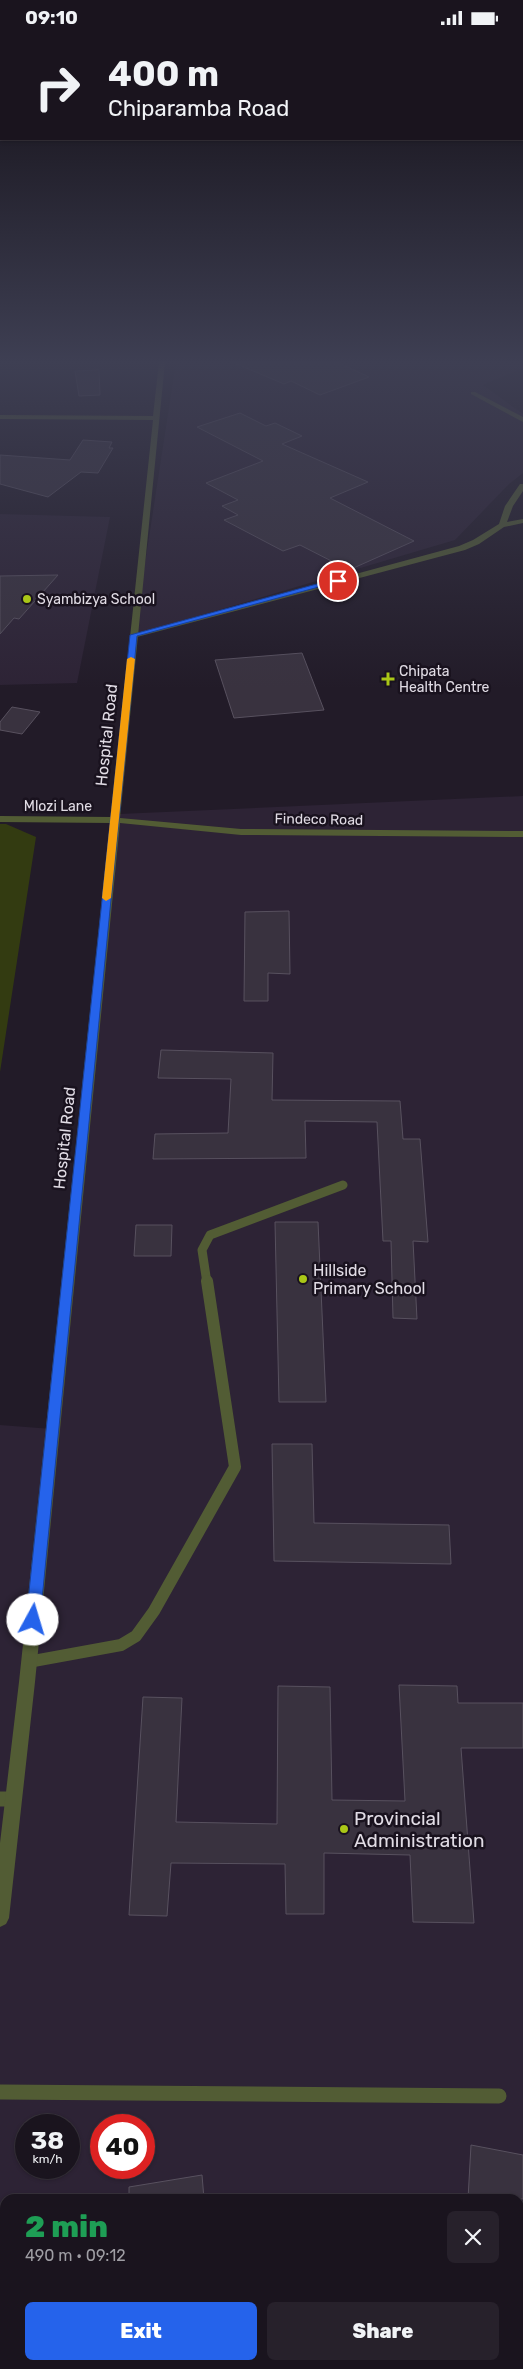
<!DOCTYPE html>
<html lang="en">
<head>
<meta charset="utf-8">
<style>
  :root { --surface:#1a141e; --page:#27212b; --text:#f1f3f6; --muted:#9f9ea4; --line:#38333c; --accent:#2563eb }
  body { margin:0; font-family:Rubik,sans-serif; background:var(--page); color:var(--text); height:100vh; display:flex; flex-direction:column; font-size:19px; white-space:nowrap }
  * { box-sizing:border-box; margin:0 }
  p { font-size:16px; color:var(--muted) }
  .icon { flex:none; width:28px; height:28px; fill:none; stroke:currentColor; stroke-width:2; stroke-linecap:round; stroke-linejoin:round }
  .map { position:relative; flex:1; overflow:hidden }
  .details { position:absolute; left:0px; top:2159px; width:524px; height:176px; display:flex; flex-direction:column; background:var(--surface); border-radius:15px 15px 0 0; box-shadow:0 1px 4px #0004,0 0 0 1px var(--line) }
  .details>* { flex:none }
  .guide { position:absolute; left:0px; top:0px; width:524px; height:105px; box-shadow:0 1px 4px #0004,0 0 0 1px var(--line); background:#1a141e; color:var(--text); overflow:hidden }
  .speed { position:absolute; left:15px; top:2079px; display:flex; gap:10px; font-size:25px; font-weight:700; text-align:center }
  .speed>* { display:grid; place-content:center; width:65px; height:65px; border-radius:50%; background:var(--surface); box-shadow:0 1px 4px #0004,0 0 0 1px var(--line); line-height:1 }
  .speed small { font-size:12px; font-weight:400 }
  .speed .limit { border:8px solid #d22; background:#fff; color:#111 }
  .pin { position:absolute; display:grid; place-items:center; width:42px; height:42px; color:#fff; margin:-21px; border:2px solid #fff; border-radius:50%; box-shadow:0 1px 5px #0007 }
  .me { position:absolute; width:55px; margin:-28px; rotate:6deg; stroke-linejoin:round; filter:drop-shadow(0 0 4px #0008) }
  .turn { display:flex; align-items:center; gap:18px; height:105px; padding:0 25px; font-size:22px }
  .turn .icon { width:65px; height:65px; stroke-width:2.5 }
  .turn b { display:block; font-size:35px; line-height:42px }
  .round { display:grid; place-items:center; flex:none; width:52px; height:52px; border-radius:8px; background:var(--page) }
  .headline { display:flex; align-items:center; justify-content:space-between; height:85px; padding:0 25px }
  h1 { font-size:30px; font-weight:800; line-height:38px; color:#1e9e55 }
  .primary-button { display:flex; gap:10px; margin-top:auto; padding:10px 25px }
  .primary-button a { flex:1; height:58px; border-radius:8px; background:var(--accent); color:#fff; font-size:20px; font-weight:800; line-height:58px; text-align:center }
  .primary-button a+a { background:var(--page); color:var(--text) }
  .status { display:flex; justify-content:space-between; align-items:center; height:35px; padding:0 25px; background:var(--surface); direction:ltr }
  .status svg { height:14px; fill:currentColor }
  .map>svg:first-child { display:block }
  .built { fill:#2d2335; fill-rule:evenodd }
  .green { fill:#333b11 }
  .building { fill:#39323f; stroke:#58515f }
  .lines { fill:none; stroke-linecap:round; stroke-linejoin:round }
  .service-far2 { stroke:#525c34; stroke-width:9 }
  .service-far1 { stroke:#525c34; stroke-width:12 }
  .service { stroke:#525c34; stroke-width:15 }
  .minor { fill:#525c34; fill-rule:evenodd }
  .tertiary { fill:#525c34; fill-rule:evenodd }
  .route { fill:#2563eb; stroke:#184099 }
  .slow { fill:#f59e0b }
  .poi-dot { fill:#aac717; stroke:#19121e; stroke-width:2 }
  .labels { text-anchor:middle; stroke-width:5; stroke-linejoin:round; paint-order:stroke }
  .far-poi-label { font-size:14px; fill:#e1dce5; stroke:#19121e; text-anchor:start }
  .far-street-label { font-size:14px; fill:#e1dce5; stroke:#19121e }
  .street-label { font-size:16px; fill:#e1dce5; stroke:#19121e }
  .poi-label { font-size:16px; fill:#e1dce5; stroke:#19121e; text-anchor:start }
  .near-poi-label { font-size:19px; fill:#e1dce5; stroke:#19121e; text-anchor:start }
</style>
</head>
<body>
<div class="status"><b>09:10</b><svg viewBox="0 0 49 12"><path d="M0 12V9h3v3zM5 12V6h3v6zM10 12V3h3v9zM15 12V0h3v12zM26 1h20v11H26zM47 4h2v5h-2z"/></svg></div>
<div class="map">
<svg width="523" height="2334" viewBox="0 0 523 2334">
  <rect width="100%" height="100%" fill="#221b28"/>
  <g class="built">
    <polygon points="176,327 523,327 523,333 483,350 523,379 523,438 509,449 455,505 134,600"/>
    <polygon points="0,479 110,482 77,648 0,650"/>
    <path d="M523,761v1573h-523v-944l52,4 67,-615zM26,2090h43v42h-43zM101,2090h43v42h-43zM5,2164h514v166h-514z"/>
  </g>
  <polygon class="green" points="0,789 6,789 36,802 0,1037"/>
  <g class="building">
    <polygon points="232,327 337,327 369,342 320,360 291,346 284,349"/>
    <polygon points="99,335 100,360 79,361 75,336"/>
    <polygon points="240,378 266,391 275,388 302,401 282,409 368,447 330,463 414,506 349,535 300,510 283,516 224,485 238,480 222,471 238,465 206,448 263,426 197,392"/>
    <polygon points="83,405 112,407 109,413 113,413 98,438 81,437 48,462 0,449 0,420 70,425"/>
    <polygon points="58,540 19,584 14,583 0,599 0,541"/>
    <polygon points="302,618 324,675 234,683 215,625"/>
    <polygon points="12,672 40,677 22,699 0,695 0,687"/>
    <polygon points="289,876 290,939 268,938 268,966 244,966 245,877"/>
    <polygon points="161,1015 273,1018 272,1065 400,1066 403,1104 420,1104 428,1207 413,1206 417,1284 393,1283 391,1206 383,1206 377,1087 305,1086 306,1123 153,1124 155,1099 228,1098 231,1044 158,1043"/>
    <polygon points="275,1187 318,1187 326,1367 279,1367"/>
    <polygon points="136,1190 172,1190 171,1221 134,1221"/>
    <polygon points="272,1409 312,1409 314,1488 449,1490 451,1529 274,1526"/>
    <polygon points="399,1650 457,1651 458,1668 523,1668 523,1713 461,1713 474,1888 413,1887 410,1820 324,1818 324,1879 286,1879 285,1829 171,1828 167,1881 129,1880 143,1662 182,1663 176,1787 277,1789 278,1651 330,1652 332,1765 405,1766"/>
    <polygon points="471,2110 523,2120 523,2164 468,2164"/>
    <polygon points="202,2140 204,2164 129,2164 129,2152"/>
  </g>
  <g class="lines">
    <polyline class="service-far2" points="207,1248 202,1215 210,1200 343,1150"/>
    <polyline class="service-far1" points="28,1627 121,1610 136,1601 154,1576 235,1432 207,1246"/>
    <g class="service">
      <polyline points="0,1764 13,1764"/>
      <polyline points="0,2057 499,2061"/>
    </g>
    <g class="minor">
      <polygon points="471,357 475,357 523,382 523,387 471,359"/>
      <polygon points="520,449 523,449 523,456 513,471 507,487 523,484 523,488 504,492 479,509 465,515 137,602 130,600 459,511 473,505 499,489 505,471"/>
    </g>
    <polygon class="tertiary" points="159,327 165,327 120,783 241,794 523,796 523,802 241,800 120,788 35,1647 9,1883 6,1889 0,1892 0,1808 19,1647 110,788 0,787 0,781 111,782 153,385 0,384 0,380 153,381"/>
  </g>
  <linearGradient id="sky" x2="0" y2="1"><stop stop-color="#130f16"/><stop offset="0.5" stop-color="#3e3f53"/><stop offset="1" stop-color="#3e3f53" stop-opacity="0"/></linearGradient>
  <rect width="523" height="654" fill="url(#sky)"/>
  <polygon class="route" points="335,544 341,546 137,601 40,1585 38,1590 33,1592 28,1590 26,1585 130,600"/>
  <polygon class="slow" points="131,622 135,624 111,863 106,866 102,863 127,624"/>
  <g class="poi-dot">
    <circle cx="27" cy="564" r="5"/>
    <path d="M385.5 636.5h5v5h5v5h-5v5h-5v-5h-5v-5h5z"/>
    <circle cx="303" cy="1244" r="5"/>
    <circle cx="344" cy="1794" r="5"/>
  </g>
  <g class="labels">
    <g class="far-poi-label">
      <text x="37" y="569">Syambizya School</text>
      <text x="399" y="641">Chipata<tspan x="399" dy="16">Health Centre</tspan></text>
    </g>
    <g class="far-street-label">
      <text x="58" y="776">Mlozi Lane</text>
      <text transform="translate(319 784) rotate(1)" y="5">Findeco Road</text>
    </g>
    <g class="street-label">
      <text transform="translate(106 700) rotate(-84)" y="6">Hospital Road</text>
      <text transform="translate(64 1103) rotate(-84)" y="6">Hospital Road</text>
    </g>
    <g class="poi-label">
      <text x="313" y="1241">Hillside<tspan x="313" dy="18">Primary School</tspan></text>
    </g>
    <g class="near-poi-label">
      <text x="354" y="1790">Provincial<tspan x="354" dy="22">Administration</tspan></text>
    </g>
  </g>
</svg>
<div class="speed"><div>38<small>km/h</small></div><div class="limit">40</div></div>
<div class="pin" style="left:338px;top:546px;background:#d93025"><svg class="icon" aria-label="arrive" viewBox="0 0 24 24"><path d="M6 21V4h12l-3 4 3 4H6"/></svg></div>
<svg class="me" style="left:33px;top:1585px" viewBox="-20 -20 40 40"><circle r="19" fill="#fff"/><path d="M0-13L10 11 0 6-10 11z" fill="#2563eb"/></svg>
<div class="guide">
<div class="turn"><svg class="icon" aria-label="right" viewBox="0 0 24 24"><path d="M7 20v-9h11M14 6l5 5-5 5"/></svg><div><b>400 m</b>Chiparamba Road</div></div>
</div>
<section class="details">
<div class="headline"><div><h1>2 min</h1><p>490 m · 09:12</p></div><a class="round"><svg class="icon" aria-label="close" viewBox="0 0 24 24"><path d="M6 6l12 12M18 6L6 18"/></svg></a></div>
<div class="primary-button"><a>Exit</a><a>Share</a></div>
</section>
</div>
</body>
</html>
